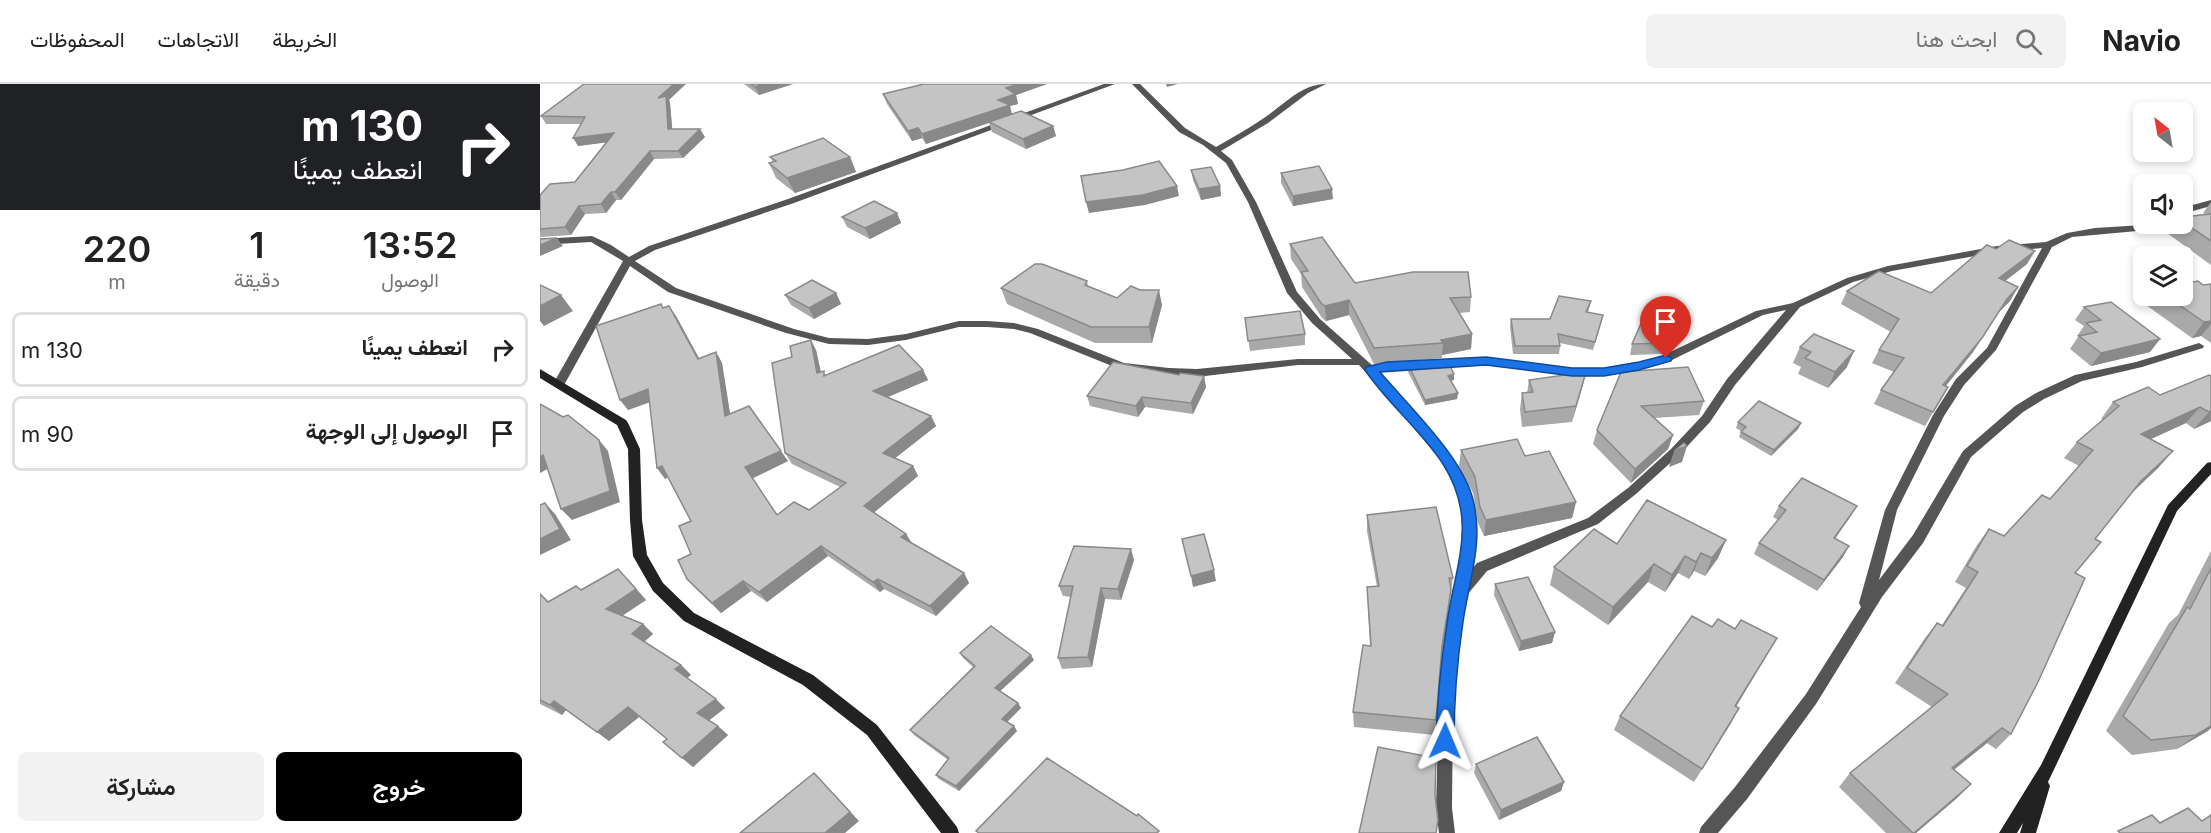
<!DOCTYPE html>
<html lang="ar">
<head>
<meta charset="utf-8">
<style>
  :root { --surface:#fff; --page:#f2f2f2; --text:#222; --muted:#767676; --line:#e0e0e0; --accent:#000 }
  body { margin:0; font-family:Inter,Vazirmatn,sans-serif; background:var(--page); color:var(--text); direction:rtl; height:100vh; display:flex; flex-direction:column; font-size:22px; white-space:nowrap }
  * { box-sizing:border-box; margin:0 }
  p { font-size:20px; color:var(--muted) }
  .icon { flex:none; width:33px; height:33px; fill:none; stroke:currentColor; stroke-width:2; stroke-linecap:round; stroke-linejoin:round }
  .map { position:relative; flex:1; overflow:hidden; direction:ltr }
  .panel { display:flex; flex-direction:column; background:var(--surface); width:540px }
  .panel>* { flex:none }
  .top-card { background:#202124; color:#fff; overflow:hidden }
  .needle { width:39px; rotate:329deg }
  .controls { position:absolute; left:1593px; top:18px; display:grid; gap:12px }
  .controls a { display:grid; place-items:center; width:60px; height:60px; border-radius:9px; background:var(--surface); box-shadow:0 3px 9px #0003; font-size:30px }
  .pin { position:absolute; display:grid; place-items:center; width:51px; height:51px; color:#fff; margin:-62px -26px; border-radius:50% 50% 50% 0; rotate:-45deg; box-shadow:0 0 6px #0007 }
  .pin .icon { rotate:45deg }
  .me { position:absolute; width:66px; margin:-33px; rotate:1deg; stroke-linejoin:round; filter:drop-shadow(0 0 4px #0008) }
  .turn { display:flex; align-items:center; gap:21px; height:126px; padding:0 18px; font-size:27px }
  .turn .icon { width:78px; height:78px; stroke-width:2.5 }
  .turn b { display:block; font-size:42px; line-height:51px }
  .eta { display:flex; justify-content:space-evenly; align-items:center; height:102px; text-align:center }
  .eta b { font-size:36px; font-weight:600; line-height:42px }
  .action { display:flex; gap:12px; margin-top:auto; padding:12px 18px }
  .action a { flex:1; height:69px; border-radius:9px; background:var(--accent); color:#fff; font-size:24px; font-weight:600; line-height:69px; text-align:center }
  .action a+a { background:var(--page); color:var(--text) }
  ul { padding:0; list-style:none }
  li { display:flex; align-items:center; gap:18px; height:75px; margin:0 12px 9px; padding:0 6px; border:3px solid var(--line); border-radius:9px }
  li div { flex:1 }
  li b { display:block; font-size:22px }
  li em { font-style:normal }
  header { display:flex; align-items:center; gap:36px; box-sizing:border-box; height:84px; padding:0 30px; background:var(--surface); border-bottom:2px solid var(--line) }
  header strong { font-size:28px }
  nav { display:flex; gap:33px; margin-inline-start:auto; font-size:21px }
  .search { width:420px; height:54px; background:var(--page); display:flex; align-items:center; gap:15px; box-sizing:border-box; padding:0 21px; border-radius:9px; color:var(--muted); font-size:22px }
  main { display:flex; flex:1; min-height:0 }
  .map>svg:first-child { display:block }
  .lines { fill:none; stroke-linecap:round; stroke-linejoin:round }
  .street { fill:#555; fill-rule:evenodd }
  .secondary { fill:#222; fill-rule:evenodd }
  .wall { fill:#a9a9a9 }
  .shaded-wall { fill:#898989 }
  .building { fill:#c4c4c4; stroke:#898989; stroke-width:1.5 }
  .route { fill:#1a73e8; stroke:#114b97; stroke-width:1.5 }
</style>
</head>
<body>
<header>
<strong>Navio</strong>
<div class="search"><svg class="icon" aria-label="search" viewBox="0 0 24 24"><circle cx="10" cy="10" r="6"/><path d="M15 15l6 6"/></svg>ابحث هنا</div>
<nav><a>الخريطة</a><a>الاتجاهات</a><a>المحفوظات</a></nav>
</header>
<main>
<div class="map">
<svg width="1671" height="749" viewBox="0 0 1671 749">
  <rect width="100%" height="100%" fill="#fff"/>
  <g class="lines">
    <g class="street">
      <path d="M564,0h11l-321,119 -139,47 -20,11 41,27 118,41 35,9 39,1 38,-5 53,-13h28l27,2 24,6 86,34 45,5 28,1 101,-10h54l-40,-36 -25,-30 -39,-91 -22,-39 -23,-18 -24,-13 -47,-48h8l45,44 31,19c15,-9 30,-17 45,-27 21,-13 39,-36 65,-36l-18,9 -40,30 -47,28 11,9 24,42 41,90 23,27 53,47 14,-3 99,-5 86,10h32l35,-6 23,-6 94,-45 37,-8 54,-25 41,-12 109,-20 49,-4 21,-9 28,-5 64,-4 -1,2 -10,4 -76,7 -20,10 -56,103 -32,35 -20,31 -47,94 -18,70 34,-45 50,-84 52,-45 21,-13 39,-18 61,-13 63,-19 5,3 -1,2 -61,19 -60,14 -38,18 -21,13 -52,45 -48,86 -41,54 -66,107 -69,95 -29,34h-19l2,-6 34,-40 71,-93 55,-87 -2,-4 26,-93 48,-95 23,-36 31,-31 55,-100 -45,4 -105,19 -39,11 -53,25 -65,78 -25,37 -31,33 -43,39 -38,30 -111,47 -20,24 -5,25 -9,76 -1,112 3,25h-16l-3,-25 3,-112 9,-76 12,-54 4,-42 -5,-29 -16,-32 -54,-65 -30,-33h-61l-101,12 -28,-1 -47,-6 -92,-37 -16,-4 -27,-2h-28l-53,13 -38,5 -39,-1 -43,-11 -118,-41 -38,-26 -67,121h-8l-2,-3 70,-123 -32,-19 -51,3v-6l52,-3 19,9 18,12 20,-11 139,-47zM1246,226l-59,69 -25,37 -31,33 -43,39 -40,30 -111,45 -4,5c3,-23 6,-51 -2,-74 -15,-42 -62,-88 -92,-122l107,-8 86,12h32l66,-15 93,-46z"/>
      <polygon points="1671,116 1671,122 1642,130 1642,124"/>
    </g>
    <g class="secondary">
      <polygon points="0,285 86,336 88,339 100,365 102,436 107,471 123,499 154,529 273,591 337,641 417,743 419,749 401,749 327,651 263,601 144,537 113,507 93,472 90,436 88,365 77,341 0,294"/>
      <polygon points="1671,378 1671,390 1637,427 1508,698 1510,702 1496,749 1480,749 1483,739 1477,749 1459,749 1501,681 1628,421 1667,379"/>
    </g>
  </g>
  <g class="wall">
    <polygon points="204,0 253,0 219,11"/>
    <polygon points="384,0 507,0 476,11 478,20 470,22 472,30 513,42 516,52 486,65 452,48 449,39 386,60 382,54 372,57 347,20 343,10"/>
    <polygon points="129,16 130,19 132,45 165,53 143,74 114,75 81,116 76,116 66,129 45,130 31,151 0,153 0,111 35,98 66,58 38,62 41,40 6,40 1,32"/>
    <polygon points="230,73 310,73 316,88 255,109 236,94 229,79 233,78"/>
    <polygon points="651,86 680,102 681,112 661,116 653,96"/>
    <polygon points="741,89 793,115 753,122 741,99"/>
    <polygon points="1671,118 1671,181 1627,149 1634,140 1642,140 1642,133 1665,130 1663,129"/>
    <polygon points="357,129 361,139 330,155 307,143 302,133"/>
    <polygon points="750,160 815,199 931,213 930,228 919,229 932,250 931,265 902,271 902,274 834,280 809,231 786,237 782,234 762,203 761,190 751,175"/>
    <polygon points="1487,180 1465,197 1478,203 1470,217 1458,229 1433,268 1406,302 1408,303 1385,342 1334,320 1341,306 1354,288 1332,279 1339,266 1351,248 1301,220 1307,207 1391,209"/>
    <polygon points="547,197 548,202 577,214 622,221 612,259 555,259 467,220 461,204"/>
    <polygon points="1671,200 1671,259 1661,252 1652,254 1606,221 1613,212 1642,212 1663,201"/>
    <polygon points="296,209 301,220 274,235 251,221 245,211"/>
    <polygon points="1051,217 1048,229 1063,231 1053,266 1020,259 1020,262 1019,270 973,270 970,243 971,235 1010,235"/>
    <polygon points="1544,223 1620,255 1610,268 1551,282 1530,265 1538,253 1537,252 1544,242 1535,236"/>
    <polygon points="123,224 136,232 159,275 176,268 182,279 190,330 248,377 213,394 237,431 269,426 300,403 252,380 245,369 276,266 281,288 286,291 383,286 388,296 348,313 391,332 396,342 355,374 373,382 378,392 334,428 366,450 372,459 424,489 429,499 396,532 344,505 340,508 288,472 227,518 211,507 181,529 156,505 147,495 151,470 151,437 128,393 125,395 109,318 88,326"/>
    <polygon points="705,234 765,250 765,261 710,267"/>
    <polygon points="1134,255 1130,266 1121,270 1090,271 1092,260"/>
    <polygon points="1260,263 1307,283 1288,304 1258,290 1261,283 1253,279"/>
    <polygon points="869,282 914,296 911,297 918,309 917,315 885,321 868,288"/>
    <polygon points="1046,288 1042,304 1032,338 982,343 980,325 982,309 987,309 989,296"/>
    <polygon points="1081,288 1164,317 1159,331 1115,334 1133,351 1128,365 1091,399 1053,360 1057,346"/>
    <polygon points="639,291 664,292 666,303 653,330 605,323 598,333 550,322 547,312"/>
    <polygon points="1669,291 1671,337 1654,345 1646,339 1611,355 1619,383 1592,409 1555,455 1535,489 1471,650 1456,665 1447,659 1414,686 1431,700 1417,714 1376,749 1346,749 1299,703 1310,689 1392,623 1355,599 1385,554 1397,539 1402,541 1426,504 1415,498 1437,461 1449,445 1464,452 1510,415 1539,382 1524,374 1537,358 1563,336 1561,335 1573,318 1620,311"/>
    <polygon points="1198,338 1261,339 1258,345 1231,372 1199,353 1201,347 1196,344"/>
    <polygon points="921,366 985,372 1036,418 1032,434 944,452 938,439 933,409 919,382"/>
    <polygon points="1239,422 1310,433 1295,454 1303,473 1277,507 1214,470 1219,459 1238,436 1233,433"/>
    <polygon points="827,431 913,494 901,573 895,651 814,643 813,628 830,562 827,503 837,503 827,447"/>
    <polygon points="1186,456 1178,474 1165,492 1154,487 1149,495 1138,489 1125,508 1108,498 1068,541 1010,501 1014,483 1077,460"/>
    <polygon points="1671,467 1671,644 1637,665 1592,671 1566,647 1629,539 1638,531"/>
    <polygon points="594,476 581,516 565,515 552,583 522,585 518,574 531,513 523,512 519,502"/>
    <polygon points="88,495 106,516 82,532 103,540 113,550 104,557 141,581 151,591 147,594 185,624 169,636 188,651 153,683 123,658 127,655 99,633 69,657 26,626 22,631 0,620 0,509 9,518 41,506"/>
    <polygon points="955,500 1015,548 1012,559 979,567 954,511"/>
    <polygon points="1172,543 1195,545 1237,554 1196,623 1199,624 1191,639 1154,698 1074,646 1080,632"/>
    <polygon points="420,569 494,576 460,607 478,619 481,624 467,638 474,642 477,647 419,707 399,695 396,691 408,676 374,651 370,646 433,583 423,574"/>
    <polygon points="936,680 1024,698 1021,707 959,736 934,689"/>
  </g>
  <g class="shaded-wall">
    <polygon points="134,0 146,0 129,16 130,19 133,53 128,45 118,14"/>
    <polygon points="223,0 253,0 219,11 215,3"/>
    <polygon points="478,0 507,0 476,11 478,20 470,22 472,31 386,60 382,50 458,16 466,4"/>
    <polygon points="626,0 638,0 627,3"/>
    <polygon points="513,42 516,52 486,65 483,55"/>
    <polygon points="378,44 382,54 372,57 368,47"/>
    <polygon points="160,45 165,53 143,74 138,67"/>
    <polygon points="74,49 78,57 38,62 33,54"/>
    <polygon points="110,67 114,75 81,116 75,108"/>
    <polygon points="310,73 316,88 255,109 247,94"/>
    <polygon points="637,102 639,112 605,121 549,129 546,118"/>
    <polygon points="680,102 681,112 661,116 659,105"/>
    <polygon points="792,105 793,115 753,122 753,112"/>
    <polygon points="71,108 76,116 66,129 61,120"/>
    <polygon points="39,122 45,130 31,151 25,143"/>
    <polygon points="357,129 361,139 330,155 325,144"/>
    <polygon points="17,154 23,162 0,172 0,161"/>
    <polygon points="1495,167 1487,180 1451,208 1459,194"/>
    <polygon points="1478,203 1470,217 1458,229 1433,268 1395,315 1403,301 1467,215"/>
    <polygon points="619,206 622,221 612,259 609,243"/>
    <polygon points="296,209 301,220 274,235 269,224"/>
    <polygon points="21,211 33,227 4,242 0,237 0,222"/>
    <polygon points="809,216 809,231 786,237 785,222"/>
    <polygon points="129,222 136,232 165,285 158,275"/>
    <polygon points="1671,237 1671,240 1661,252 1652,254 1664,238"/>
    <polygon points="1137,244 1130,266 1121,270 1124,259"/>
    <polygon points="932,250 931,265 902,271 903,259 901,256"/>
    <polygon points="1620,255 1610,268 1551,282 1561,269"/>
    <polygon points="271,256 276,266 283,299 277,289"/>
    <polygon points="1314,267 1307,283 1288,304 1295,288"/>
    <polygon points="176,268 182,279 192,342 185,332"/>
    <polygon points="383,286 388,296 338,317 333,307"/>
    <polygon points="1046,288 1042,304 1032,338 1036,322"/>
    <polygon points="914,290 914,296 907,297 908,292"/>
    <polygon points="664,292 666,303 653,330 651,319"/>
    <polygon points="108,305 116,316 88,326 80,316"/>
    <polygon points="918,309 917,315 885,321 885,316"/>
    <polygon points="602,313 605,323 598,333 596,322"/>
    <polygon points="1660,323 1646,339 1587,366 1601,350"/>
    <polygon points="1671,327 1671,337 1654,345 1669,328"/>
    <polygon points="391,332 396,342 349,379 343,369"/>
    <polygon points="1261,339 1258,345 1231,372 1234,366"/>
    <polygon points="1133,351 1128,365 1091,399 1095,385"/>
    <polygon points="59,356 68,367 80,418 32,436 21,425"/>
    <polygon points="1147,362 1142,378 1129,383 1134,367"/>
    <polygon points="241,367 248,377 213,394 205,383"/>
    <polygon points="1633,367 1619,383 1587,413 1601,397"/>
    <polygon points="3,371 13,382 0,389 0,373"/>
    <polygon points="122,382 130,392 125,395 117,384"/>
    <polygon points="373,382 378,392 330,432 324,422"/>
    <polygon points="1036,418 1032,434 944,452 946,436"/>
    <polygon points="5,419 15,430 31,456 0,471 0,455"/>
    <polygon points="1317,422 1310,433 1288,465 1294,454"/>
    <polygon points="366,450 372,460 361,453"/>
    <polygon points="1186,456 1178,474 1165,492 1172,474"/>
    <polygon points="281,462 288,472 227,518 219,508"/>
    <polygon points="1309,462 1303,473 1277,507 1284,496"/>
    <polygon points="591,465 594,476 581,516 578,505"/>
    <polygon points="1161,469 1154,487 1149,495 1156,478"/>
    <polygon points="1145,472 1138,489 1125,508 1132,491"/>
    <polygon points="1114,480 1108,498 1068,541 1073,523"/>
    <polygon points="78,485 106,516 77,535 66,525"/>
    <polygon points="674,486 676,497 653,503 651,492"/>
    <polygon points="424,489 429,499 396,532 390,522"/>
    <polygon points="338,495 344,505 340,508 333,498"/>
    <polygon points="203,497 211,507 181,529 172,519"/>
    <polygon points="561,504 565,515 552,583 548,573"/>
    <polygon points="911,506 909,521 901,577 902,562"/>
    <polygon points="103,540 113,550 102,560 92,550"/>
    <polygon points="1015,548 1012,559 979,567 981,557"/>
    <polygon points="1237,554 1228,569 1187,637 1195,622"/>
    <polygon points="491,571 494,576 458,609 455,604"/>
    <polygon points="141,581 151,591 145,595 135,585"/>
    <polygon points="176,615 185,624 167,638 157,629"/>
    <polygon points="14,617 26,626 22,631 10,621"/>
    <polygon points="478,619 481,624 465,640 462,635"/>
    <polygon points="88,623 99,633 69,657 57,648"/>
    <polygon points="1199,624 1191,639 1154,698 1162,685"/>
    <polygon points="178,642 188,651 153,683 142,674"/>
    <polygon points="474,642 477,647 419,707 416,702"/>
    <polygon points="1671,642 1671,644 1668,647 1637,665 1656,651"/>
    <polygon points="1462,644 1447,659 1398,698 1412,684"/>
    <polygon points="274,689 319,737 305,749 285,749"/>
    <polygon points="1024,698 1021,707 959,736 961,726"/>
    <polygon points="1431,700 1417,714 1376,749 1374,749"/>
  </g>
  <g class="building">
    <polygon points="44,0 134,0 118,14 126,12 128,45 160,45 138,67 110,67 75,108 71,108 61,120 39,122 25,143 0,145 0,111 10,100 35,98 74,49 33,54 45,33 1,32"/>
    <polygon points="211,0 223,0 215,3"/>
    <polygon points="384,0 478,0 466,4 475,10 458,16 470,21 382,50 378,44 368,47 343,10"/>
    <polygon points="481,27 513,42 483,55 449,38"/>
    <polygon points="283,54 310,73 247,94 229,79 236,77 230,73"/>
    <polygon points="619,77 637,102 603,111 546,118 541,92 583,86"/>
    <polygon points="779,82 792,105 753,112 741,89"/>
    <polygon points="671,83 680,102 659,105 651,86"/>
    <polygon points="334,117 357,129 325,144 302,133"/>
    <polygon points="1671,130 1671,157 1642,137 1642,133"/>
    <polygon points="782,153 815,199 873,188 928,188 931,213 910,214 932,250 901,256 903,259 834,264 809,216 785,222 781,219 761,188 768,187 750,160"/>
    <polygon points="17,154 0,161 0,155"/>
    <polygon points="1469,156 1495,167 1459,194 1478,203 1467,215 1442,254 1403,301 1408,303 1393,328 1341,306 1364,274 1339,266 1359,235 1307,207 1339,187 1391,209 1447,161 1456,165"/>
    <polygon points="495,180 502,180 547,197 545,201 577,214 591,202 600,206 619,206 609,243 551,243 461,204"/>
    <polygon points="272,196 296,209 269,224 245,211"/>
    <polygon points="1658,197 1663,201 1671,200 1671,237 1664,238 1626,212 1642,212 1642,200"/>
    <polygon points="0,201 21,211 0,222"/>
    <polygon points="1019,212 1051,217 1046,228 1063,231 1055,258 1018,250 1020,262 975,262 971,235 1010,235"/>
    <polygon points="1571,218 1620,255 1561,269 1539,252 1557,248 1546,239 1561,236 1544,223"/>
    <polygon points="121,220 123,224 129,222 158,275 176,268 185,332 209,322 241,367 205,383 237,431 254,418 269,426 306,399 245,369 232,279 252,273 250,262 271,256 277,289 284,287 284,292 359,261 383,286 333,307 391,332 343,369 373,382 324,422 366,450 361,453 424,489 390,522 338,495 333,498 281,462 219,508 203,497 172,519 147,495 138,476 151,470 139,442 151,437 122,382 117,384 108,305 80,316 56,242"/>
    <polygon points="760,227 765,250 708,257 705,234"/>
    <polygon points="1103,235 1137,244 1133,255 1124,259 1092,260"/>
    <polygon points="1274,250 1314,267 1295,288 1265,274 1271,268 1260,263"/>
    <polygon points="573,278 639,291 640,289 664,292 651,319 602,313 596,322 547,312"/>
    <polygon points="909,280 914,290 908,292 918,309 885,316 869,282"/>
    <polygon points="1148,283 1164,317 1101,322 1133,351 1095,385 1057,346 1081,288"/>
    <polygon points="1046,288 1036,322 985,328 982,309 993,308 989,296"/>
    <polygon points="1669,291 1671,292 1671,327 1669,328 1660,323 1601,350 1633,367 1601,397 1555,455 1561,458 1535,489 1545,494 1498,598 1471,650 1462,644 1412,684 1431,700 1374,749 1373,749 1310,689 1408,610 1367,584 1397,539 1403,542 1438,488 1427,482 1449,445 1464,452 1502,411 1510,415 1553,366 1537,358 1579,322 1573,318 1608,303 1620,311"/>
    <polygon points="1219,317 1261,339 1234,366 1201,348 1206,343 1198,338"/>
    <polygon points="0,320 23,333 28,331 59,356 70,407 21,425 3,371 0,373"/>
    <polygon points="977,355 985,372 1009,367 1036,418 946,436 940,423 935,393 921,366"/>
    <polygon points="1144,359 1147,362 1134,367"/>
    <polygon points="1262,394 1317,422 1294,454 1309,462 1284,496 1219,459 1246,426 1239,422"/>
    <polygon points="1107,416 1186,456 1172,474 1161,469 1156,478 1145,472 1132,491 1114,480 1073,523 1014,483 1054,445 1077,460"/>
    <polygon points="5,419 20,445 0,455 0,421"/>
    <polygon points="896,423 913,494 909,494 911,506 902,562 896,636 813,628 823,561 831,562 827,503 839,502 827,431"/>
    <polygon points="664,450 674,486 651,492 642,455"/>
    <polygon points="534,462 591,465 578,505 561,504 548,573 518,574 533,502 519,502"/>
    <polygon points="1671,484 1671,642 1656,651 1611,656 1583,632 1647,523 1650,525"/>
    <polygon points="78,485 96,505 66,525 103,540 92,550 141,581 135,585 176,615 157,629 178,642 142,674 123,658 127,655 88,623 57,648 14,617 10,621 0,616 0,510 8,518 36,502 41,506"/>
    <polygon points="988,493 1015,548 981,557 955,500"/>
    <polygon points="1152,532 1172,543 1178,535 1195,545 1201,536 1237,554 1195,622 1199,624 1162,685 1080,632"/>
    <polygon points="451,542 491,571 455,604 478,619 462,635 474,642 416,702 396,691 409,674 370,646 435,582 420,569"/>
    <polygon points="997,653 1024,698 961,726 936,680"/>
    <polygon points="838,663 896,674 895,711 898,736 896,749 819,749"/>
    <polygon points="507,674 597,732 598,730 619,747 617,749 439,749 436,747"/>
    <polygon points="274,689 310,728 285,749 200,749"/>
    <polygon points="1648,724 1662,737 1671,731 1671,749 1580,749 1578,747 1612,731 1620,739"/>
  </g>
  <path class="route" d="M1126,271l6,3 -1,3 -32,9 -35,6h-32l-86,-11 -106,7c28,33 80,83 92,124 13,43 -3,84 -9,126 -6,40 -9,79 -9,119l-3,6 -6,2 -6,-2 -3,-6c1,-40 5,-79 11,-118 8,-58 32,-102 -4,-159 -22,-34 -56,-61 -78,-94l1,-3 21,-5 99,-5 86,11h32l35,-6z"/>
</svg>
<div class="controls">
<a><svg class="needle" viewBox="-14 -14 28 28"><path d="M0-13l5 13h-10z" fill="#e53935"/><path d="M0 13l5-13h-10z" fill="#767676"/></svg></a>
<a><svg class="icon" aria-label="sound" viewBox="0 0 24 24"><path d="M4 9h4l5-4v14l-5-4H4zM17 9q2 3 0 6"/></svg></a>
<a><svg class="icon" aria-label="layers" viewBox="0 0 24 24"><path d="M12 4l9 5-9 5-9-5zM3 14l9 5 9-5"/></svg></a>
</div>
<div class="pin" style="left:1126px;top:274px;background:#d93025"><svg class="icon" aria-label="arrive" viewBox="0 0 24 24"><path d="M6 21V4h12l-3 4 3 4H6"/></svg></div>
<svg class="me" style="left:905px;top:657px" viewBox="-20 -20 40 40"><path d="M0-17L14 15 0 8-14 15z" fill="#1a73e8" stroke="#fff" stroke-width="4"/></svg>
</div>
<section class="panel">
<div class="top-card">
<div class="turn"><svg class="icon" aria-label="right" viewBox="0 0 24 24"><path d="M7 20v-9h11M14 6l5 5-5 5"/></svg><div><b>130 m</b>انعطف يمينًا</div></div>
</div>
<div class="eta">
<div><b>13:52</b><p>الوصول</p></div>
<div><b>1</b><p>دقيقة</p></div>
<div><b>220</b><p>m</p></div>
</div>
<ul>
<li><svg class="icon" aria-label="right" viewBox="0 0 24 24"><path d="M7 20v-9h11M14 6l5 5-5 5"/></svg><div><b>انعطف يمينًا</b></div><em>130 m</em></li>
<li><svg class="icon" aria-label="arrive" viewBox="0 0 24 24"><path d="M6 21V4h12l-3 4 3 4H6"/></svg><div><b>الوصول إلى الوجهة</b></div><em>90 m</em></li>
</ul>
<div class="action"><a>خروج</a><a>مشاركة</a></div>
</section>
</main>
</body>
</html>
